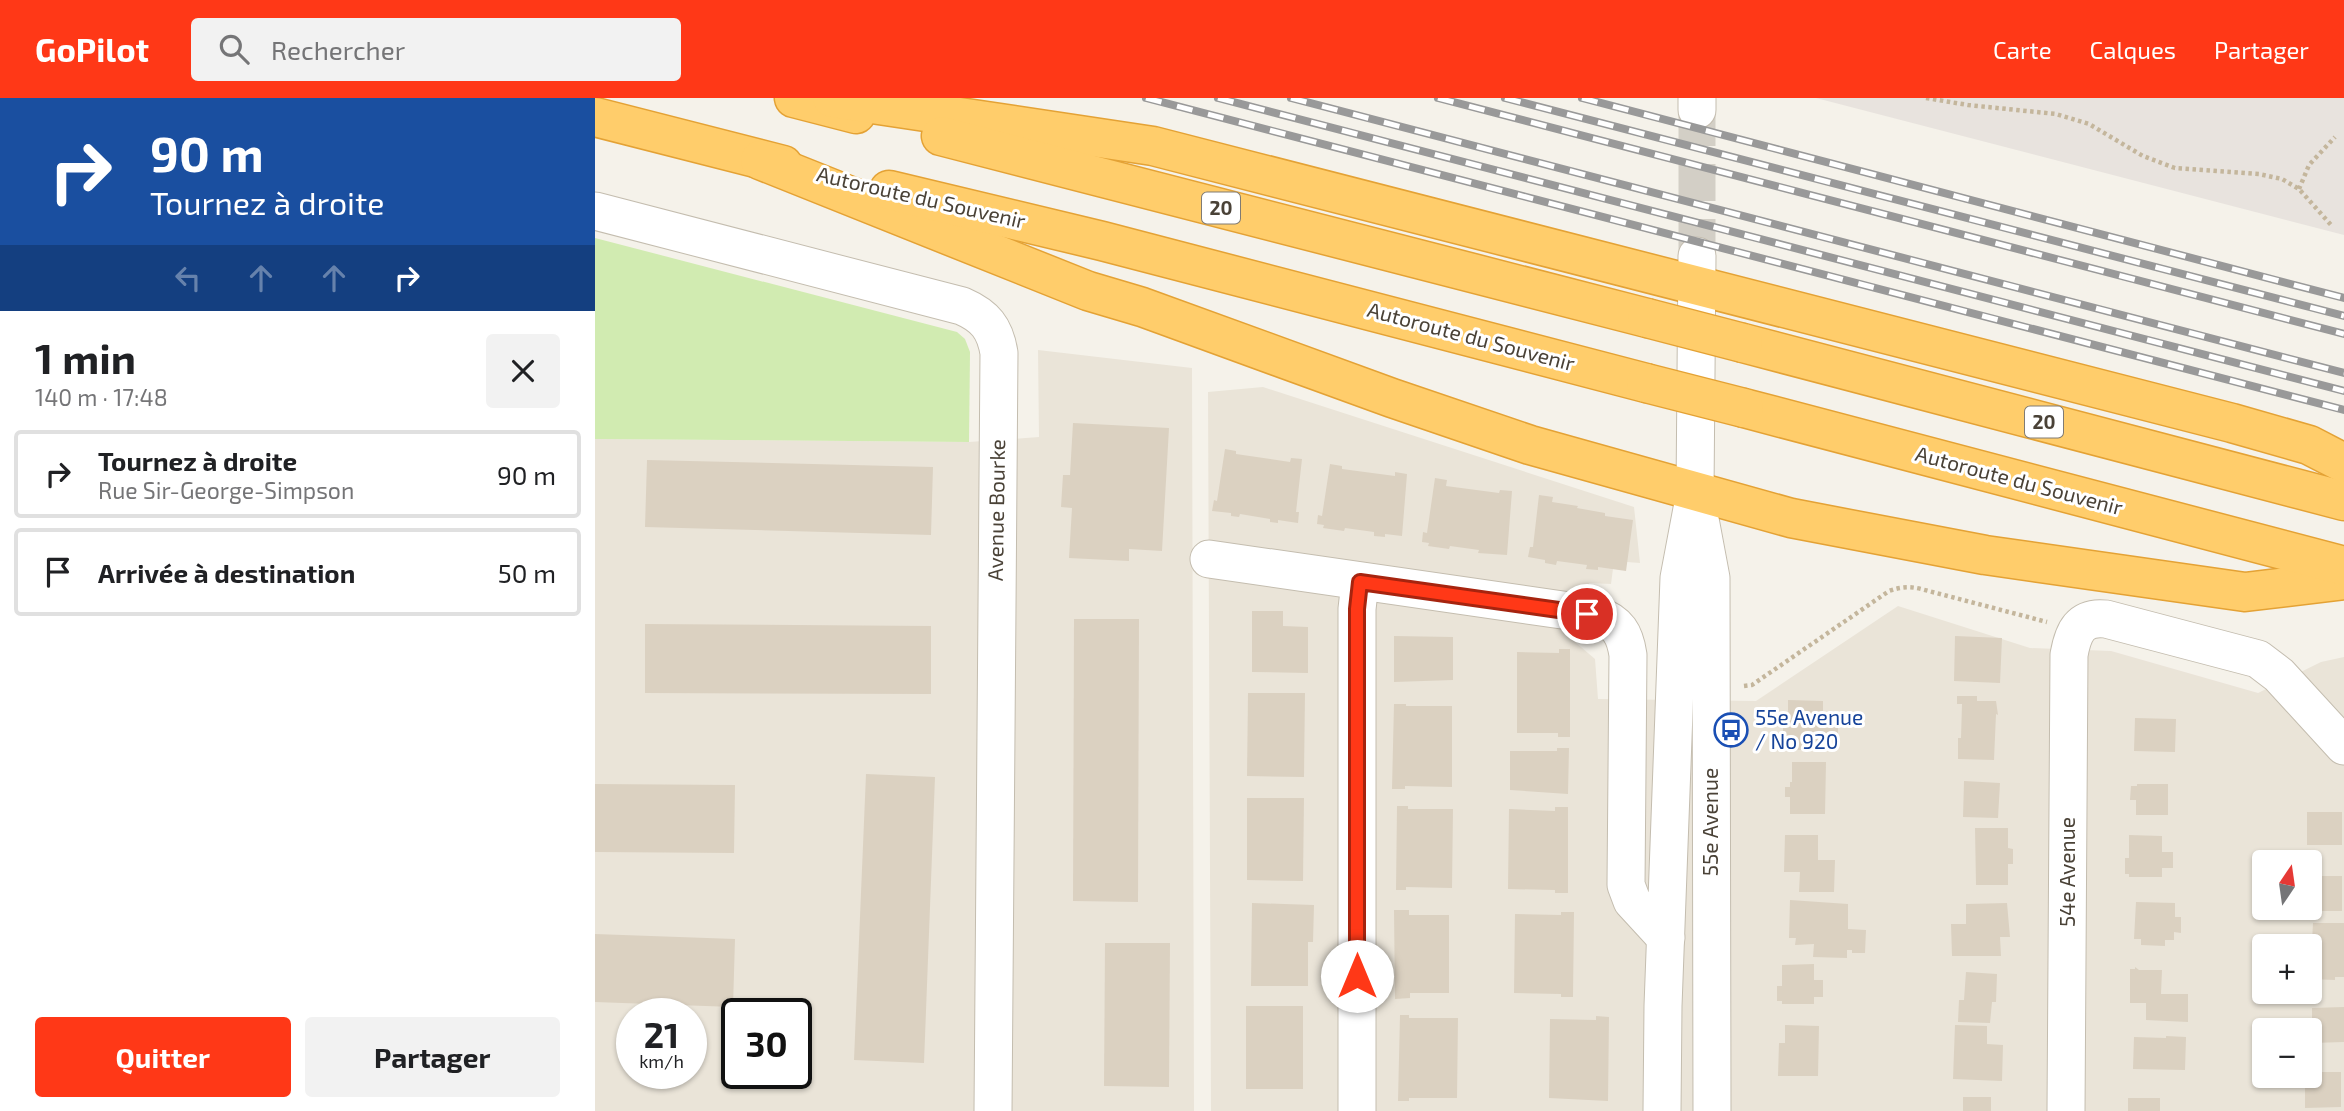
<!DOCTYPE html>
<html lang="fr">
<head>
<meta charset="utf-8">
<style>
  :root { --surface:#fff; --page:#f2f2f2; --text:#202124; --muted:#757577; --line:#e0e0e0; --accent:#ff3817 }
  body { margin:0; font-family:"Exo 2",sans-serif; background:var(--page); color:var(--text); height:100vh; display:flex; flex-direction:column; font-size:26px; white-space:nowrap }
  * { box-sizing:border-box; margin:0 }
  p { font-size:23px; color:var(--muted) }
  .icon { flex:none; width:38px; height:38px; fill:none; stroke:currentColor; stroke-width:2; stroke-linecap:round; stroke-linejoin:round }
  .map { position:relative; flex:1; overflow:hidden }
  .drawer { display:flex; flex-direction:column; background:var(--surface); width:595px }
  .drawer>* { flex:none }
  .top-card { background:#1a4fa0; color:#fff; overflow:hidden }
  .needle { width:46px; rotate:13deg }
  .tools { position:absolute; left:1657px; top:752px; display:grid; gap:14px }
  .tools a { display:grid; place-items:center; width:70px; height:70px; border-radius:7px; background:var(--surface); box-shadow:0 2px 5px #0004; font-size:35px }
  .speed { position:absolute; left:21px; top:900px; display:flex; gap:14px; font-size:35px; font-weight:700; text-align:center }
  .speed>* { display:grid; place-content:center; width:91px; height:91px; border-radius:50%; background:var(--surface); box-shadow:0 2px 5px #0004; line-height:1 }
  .speed small { font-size:18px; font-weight:400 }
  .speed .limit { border:4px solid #111; border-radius:10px; background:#fff; color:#111 }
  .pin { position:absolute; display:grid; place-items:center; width:60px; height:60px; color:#fff; margin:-30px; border:4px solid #fff; border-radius:50%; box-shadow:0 2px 7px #0007 }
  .me { position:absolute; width:77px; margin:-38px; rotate:0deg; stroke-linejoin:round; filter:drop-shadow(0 0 5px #0008) }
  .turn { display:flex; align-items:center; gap:24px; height:147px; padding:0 35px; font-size:32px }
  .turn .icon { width:91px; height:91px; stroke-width:2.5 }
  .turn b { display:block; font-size:49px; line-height:60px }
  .lanes { display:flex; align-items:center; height:66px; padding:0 35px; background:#0003; justify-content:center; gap:35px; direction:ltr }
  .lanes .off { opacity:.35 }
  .round { display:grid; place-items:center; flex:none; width:74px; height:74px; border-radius:7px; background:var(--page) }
  .overview { display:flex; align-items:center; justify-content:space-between; height:119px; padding:0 35px }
  h1 { font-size:42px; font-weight:700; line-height:52px }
  .primary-button { display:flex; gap:14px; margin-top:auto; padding:14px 35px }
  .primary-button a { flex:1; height:80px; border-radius:7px; background:var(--accent); color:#fff; font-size:28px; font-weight:700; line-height:80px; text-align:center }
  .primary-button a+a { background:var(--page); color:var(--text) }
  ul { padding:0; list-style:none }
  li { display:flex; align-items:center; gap:21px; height:88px; margin:0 14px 10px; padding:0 21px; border:4px solid var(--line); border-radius:7px }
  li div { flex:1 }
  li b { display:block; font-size:26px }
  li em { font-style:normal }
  header { display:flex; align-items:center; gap:42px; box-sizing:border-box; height:98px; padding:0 35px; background:var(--accent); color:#fff }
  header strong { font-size:33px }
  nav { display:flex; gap:38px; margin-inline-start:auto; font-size:24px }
  .search { width:490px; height:63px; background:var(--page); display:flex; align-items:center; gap:18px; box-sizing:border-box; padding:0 24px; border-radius:7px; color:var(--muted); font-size:26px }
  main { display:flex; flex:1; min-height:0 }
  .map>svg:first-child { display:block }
  .residential { fill:#eae4d8; fill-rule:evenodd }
  .industrial { fill:#e8e3de }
  .green { fill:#d1ebb1 }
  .building { fill:#dbd1c1 }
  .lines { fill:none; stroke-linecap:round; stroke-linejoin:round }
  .minor-tunnel { stroke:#d3cfc6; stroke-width:37; stroke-dasharray:37 18; stroke-linecap:butt }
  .minor-casing { stroke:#c4bdaf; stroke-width:39 }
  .highway-casing { stroke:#e4a235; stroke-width:41 }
  .path { stroke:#c4b69c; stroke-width:4.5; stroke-dasharray:3.5 3.5; stroke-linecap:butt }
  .minor { stroke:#fff; stroke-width:37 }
  .highway { stroke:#ffcd6b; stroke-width:38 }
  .rail-casing { stroke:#999; stroke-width:8 }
  .rail { stroke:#fff; stroke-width:5; stroke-dasharray:16; stroke-linecap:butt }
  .highway-bridge-casing { stroke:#e4a235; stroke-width:41; stroke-linecap:butt }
  .highway-bridge { stroke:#ffcd6b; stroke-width:38 }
  .route-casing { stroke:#a6240f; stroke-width:18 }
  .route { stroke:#ff3817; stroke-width:12 }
  .labels { text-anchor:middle; stroke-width:6; stroke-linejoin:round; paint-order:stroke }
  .shield { fill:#fff; stroke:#807b73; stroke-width:2 }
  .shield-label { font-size:19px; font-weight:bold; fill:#4a4237 }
  .street-label { font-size:21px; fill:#4a4237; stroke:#fff }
  .transit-label { font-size:21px; fill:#164399; stroke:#fff; text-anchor:start }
</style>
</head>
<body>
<header>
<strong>GoPilot</strong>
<div class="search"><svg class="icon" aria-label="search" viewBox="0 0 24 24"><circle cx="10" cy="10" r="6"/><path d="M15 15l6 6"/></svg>Rechercher</div>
<nav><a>Carte</a><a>Calques</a><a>Partager</a></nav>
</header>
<main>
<section class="drawer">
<div class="top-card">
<div class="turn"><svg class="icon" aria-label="right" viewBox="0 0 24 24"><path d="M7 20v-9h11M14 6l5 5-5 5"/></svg><div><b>90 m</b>Tournez à droite</div></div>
<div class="lanes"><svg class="icon off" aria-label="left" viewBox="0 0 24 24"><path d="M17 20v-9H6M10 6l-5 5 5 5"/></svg><svg class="icon off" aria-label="ahead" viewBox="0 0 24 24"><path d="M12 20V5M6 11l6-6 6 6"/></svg><svg class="icon off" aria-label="ahead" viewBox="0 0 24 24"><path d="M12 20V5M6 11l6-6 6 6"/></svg><svg class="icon" aria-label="right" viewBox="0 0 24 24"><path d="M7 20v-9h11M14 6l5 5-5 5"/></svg></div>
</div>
<div class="overview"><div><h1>1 min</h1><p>140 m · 17:48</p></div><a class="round"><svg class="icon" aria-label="close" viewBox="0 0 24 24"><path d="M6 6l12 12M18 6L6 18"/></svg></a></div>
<ul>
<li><svg class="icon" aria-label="right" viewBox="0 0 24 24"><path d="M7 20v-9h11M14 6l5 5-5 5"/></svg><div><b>Tournez à droite</b><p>Rue Sir-George-Simpson</p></div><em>90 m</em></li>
<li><svg class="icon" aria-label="arrive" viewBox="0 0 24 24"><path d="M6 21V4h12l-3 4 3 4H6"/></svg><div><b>Arrivée à destination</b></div><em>50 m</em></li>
</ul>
<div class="primary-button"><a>Quitter</a><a>Partager</a></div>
</section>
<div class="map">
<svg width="1749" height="1013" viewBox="0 0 1749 1013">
  <rect width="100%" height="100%" fill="#f5f2ea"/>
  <g class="residential">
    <path d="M443,252l154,18 2,743h-599v-672l374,3 70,-5zM37,915h59v60h-59zM142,915h59v60h-59z"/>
    <path d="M668,289l371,120 6,56 -26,-2 -3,23 -22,-1 -15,58 21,18 3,40 158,2 142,-95 132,42 81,3 147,42 63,-31 23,-5v454h-1133l-3,-719zM1670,765h45v45h-45zM1670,849h45v45h-45zM1670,933h45v45h-45z"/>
  </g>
  <polygon class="industrial" points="1221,0 1749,0 1749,137"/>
  <polygon class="green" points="0,140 362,234 370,241 375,254 374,344 0,341"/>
  <g class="building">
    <polygon points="478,325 574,330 567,453 534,451 534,463 474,460 477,410 466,409 468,377 475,377"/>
    <polygon points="630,351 641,353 641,356 695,364 696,360 707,361 701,414 704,414 703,425 683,422 683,425 675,424 675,421 645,416 644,419 636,418 636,415 617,413 619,402 622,403"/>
    <polygon points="52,362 338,369 336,437 50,429"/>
    <polygon points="735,366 747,368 747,371 800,378 800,374 812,376 807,438 790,436 790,439 779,438 779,434 750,430 749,433 728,430 729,427 722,426 723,417 727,418"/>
    <polygon points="840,380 852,382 851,388 904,395 905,392 917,393 912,457 883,455 884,452 855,448 854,451 833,448 834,445 827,444 828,434 832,435"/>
    <polygon points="944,397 958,399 957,404 983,408 982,410 1010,415 1010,418 1038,422 1031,473 1003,469 1003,472 991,471 992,467 962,463 961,467 950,465 950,462 933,459 935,449 938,449"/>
    <polygon points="657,513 688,513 688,528 713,529 713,575 657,574"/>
    <polygon points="479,521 544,521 543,804 478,803"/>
    <polygon points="50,526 336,528 336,596 50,595"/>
    <polygon points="799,538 858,539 858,582 799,584"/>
    <polygon points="1360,538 1407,540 1405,585 1359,583"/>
    <polygon points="964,551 975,551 975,639 963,639 963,635 922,635 922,554 964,555"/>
    <polygon points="653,595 710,595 709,679 652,678"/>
    <polygon points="1362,598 1382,598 1382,603 1401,603 1403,617 1401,616 1399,662 1363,661 1363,640 1366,640 1367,606 1362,606"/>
    <polygon points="1193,602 1228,603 1228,619 1243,621 1243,652 1188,652 1188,619 1193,619"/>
    <polygon points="799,606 811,606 811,608 857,608 857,689 810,688 810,691 797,691"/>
    <polygon points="1540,620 1581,621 1580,654 1539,653"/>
    <polygon points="962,650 974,650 973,696 915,692 915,653 962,653"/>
    <polygon points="1197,664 1231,664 1230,716 1195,716 1195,699 1190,699 1190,689 1195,689 1195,684 1197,684"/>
    <polygon points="271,676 340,679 329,965 259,962"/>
    <polygon points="1369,683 1405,685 1403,720 1368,719"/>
    <polygon points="0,686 140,687 139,755 0,754"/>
    <polygon points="1542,686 1573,686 1573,717 1541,717 1541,702 1535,702 1536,688 1542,688"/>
    <polygon points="652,700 709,700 708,783 652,782"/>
    <polygon points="802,708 813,708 813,711 858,711 857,790 811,789 811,792 801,792"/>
    <polygon points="960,709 973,709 973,795 960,795 960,792 913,791 914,711 960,713"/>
    <rect x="1712" y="714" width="35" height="33"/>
    <polygon points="1380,730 1413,730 1413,750 1418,751 1418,766 1413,766 1413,787 1381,787"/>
    <polygon points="1190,737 1223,737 1223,762 1240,762 1239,794 1204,794 1205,774 1189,774"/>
    <polygon points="1534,737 1567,738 1567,754 1578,754 1578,770 1567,770 1567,779 1534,779 1534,776 1530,776 1530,760 1534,760"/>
    <polygon points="1715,778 1747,778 1747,813 1711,813 1711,810 1715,810"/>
    <polygon points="1195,802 1253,806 1253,831 1271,832 1270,855 1257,855 1257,852 1252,852 1252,860 1218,859 1219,846 1200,847 1201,840 1194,840"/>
    <polygon points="1541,804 1580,805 1580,819 1586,819 1586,835 1579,834 1579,842 1570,842 1570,848 1546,847 1546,841 1539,841"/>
    <polygon points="657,805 719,807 718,844 713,844 713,888 656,888"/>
    <polygon points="1412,805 1415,839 1405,839 1406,858 1357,858 1356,826 1371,826 1371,806"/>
    <polygon points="799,812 814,812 814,817 854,817 854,895 815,895 815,900 800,901"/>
    <polygon points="966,814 979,814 978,899 966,899 966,896 919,895 920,816 966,817"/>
    <polygon points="1718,825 1749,825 1749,879 1740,879 1740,882 1715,881"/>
    <polygon points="0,836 140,841 138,909 0,904"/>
    <polygon points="510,845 575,845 574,989 509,988"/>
    <polygon points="1219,866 1219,882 1228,882 1228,899 1219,899 1219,906 1187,906 1187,903 1182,903 1182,888 1187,888 1187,867"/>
    <polygon points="1540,869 1544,872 1567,872 1566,896 1593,896 1593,924 1551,922 1551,905 1535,905 1535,871 1540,871"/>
    <polygon points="1371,874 1402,876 1401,904 1397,904 1395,925 1363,924 1364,902 1369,902"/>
    <rect x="651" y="908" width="57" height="83"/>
    <polygon points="1749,909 1749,944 1717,945 1717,910"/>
    <polygon points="805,917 814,917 814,920 863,920 862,1000 814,1000 814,1003 803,1003"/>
    <polygon points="1001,918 1014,919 1013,1003 954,1000 955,921 1001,922"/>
    <polygon points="1190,927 1224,928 1223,978 1183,978 1184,945 1190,945"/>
    <polygon points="1360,927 1392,928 1392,946 1408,947 1407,983 1358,981"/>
    <polygon points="1571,938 1591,939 1590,972 1538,971 1539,939 1571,940"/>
    <polygon points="1715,974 1746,974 1746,1009 1710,1010 1710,978 1715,978"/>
    <rect x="1368" y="999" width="28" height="14"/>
    <rect x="1533" y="1000" width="32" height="13"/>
  </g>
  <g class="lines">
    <polyline class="minor-tunnel" points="1102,158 1102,12"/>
    <defs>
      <g id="minor">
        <polyline points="1102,12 1102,0"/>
        <path d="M0,113l367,95c23,10 33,22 37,47l-6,758"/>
        <polyline points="1104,416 1116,480 1117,1013"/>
        <path d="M614,461l388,56c21,7 28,19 31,40l-2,230 6,16 34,37"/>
        <polyline points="762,1013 762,511 765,484"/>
        <polyline points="1067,1013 1068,908 1084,480 1100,395 1102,158"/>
        <path d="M1471,1013l3,-456c4,-23 11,-39 37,-36l152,40 21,16 65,71"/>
      </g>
      <g id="highway">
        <polyline points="199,0 261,16"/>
        <polyline points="237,0 558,48 1637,325 1714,347 1749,365"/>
        <polyline points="0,19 188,67"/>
        <polyline points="346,38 1052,220"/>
        <polyline points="165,62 493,193 547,209 797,300 935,347 1196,420 1390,457 1650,494 1749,482"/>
        <polyline points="294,92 507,143 1051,285"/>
        <polyline points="1148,245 1749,403"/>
        <polyline points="1149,310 1749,468"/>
      </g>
    </defs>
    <use href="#minor" class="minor-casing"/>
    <use href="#highway" class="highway-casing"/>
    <g class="path">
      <polyline points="1331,0 1373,7 1461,16 1494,26 1548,58 1580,70 1664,76 1687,81 1704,91 1737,128"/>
      <polyline points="1704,91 1714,67 1740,39"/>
      <path d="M1149,588l8,-1 137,-94c11,-4 20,-5 32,-2l126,33"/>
    </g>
    <use href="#minor" class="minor"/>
    <use href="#highway" class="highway"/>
    <defs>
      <g id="rail">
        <polyline points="551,0 1749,312"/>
        <polyline points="623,0 1749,293"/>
        <polyline points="696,0 1749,275"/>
        <polyline points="843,0 1749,236"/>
        <polyline points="910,0 1749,218"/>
        <polyline points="987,0 1749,200"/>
      </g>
    </defs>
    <use href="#rail" class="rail-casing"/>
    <use href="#rail" class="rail"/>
    <defs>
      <g id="highway-bridge">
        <polyline points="1052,220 1148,245"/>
        <polyline points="1051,285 1149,310"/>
      </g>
    </defs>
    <use href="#highway-bridge" class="highway-bridge-casing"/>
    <use href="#highway-bridge" class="highway-bridge"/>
  </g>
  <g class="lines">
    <defs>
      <polyline id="route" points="762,878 762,511 765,484 992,516"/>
    </defs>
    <use href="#route" class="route-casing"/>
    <use href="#route" class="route"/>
  </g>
  <defs>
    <symbol id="bus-ring" viewBox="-11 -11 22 22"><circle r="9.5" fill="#fff" stroke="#1a4fb4" stroke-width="1.5"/><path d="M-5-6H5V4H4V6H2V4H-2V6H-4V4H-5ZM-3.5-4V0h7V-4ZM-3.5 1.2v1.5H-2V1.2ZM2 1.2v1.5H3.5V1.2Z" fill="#1a4fb4"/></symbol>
  </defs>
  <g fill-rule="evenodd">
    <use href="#bus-ring" x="1117" y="613" width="38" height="38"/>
  </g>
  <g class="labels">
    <g class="shield">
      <rect x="607" y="94.5" width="38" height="31" rx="5"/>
      <rect x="1430" y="308.5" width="38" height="31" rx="5"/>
    </g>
    <g class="shield-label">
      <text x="626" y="117">20</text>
      <text x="1449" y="331">20</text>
    </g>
    <g class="street-label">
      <text transform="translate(326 100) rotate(13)" y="7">Autoroute du Souvenir</text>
      <text transform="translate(876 239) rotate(15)" y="7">Autoroute du Souvenir</text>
      <text transform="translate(1424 383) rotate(15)" y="7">Autoroute du Souvenir</text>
      <text transform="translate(402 412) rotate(-89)" y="7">Avenue Bourke</text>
      <text transform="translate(1116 724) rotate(-90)" y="7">55e Avenue</text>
      <text transform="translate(1473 774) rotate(-90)" y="7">54e Avenue</text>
    </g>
    <g class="transit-label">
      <text x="1160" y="627">55e Avenue<tspan x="1160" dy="24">/ No 920</tspan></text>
    </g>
  </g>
</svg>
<div class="tools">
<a><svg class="needle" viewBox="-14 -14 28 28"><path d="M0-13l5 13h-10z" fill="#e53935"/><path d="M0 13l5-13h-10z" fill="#757577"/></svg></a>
<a>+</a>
<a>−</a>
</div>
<div class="speed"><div>21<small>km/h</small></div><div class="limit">30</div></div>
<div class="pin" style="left:992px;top:516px;background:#d93025"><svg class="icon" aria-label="arrive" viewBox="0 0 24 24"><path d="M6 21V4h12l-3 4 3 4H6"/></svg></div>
<svg class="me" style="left:762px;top:878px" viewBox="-20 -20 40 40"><circle r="19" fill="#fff"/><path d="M0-13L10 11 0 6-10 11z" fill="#ff3817"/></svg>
</div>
</main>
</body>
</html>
